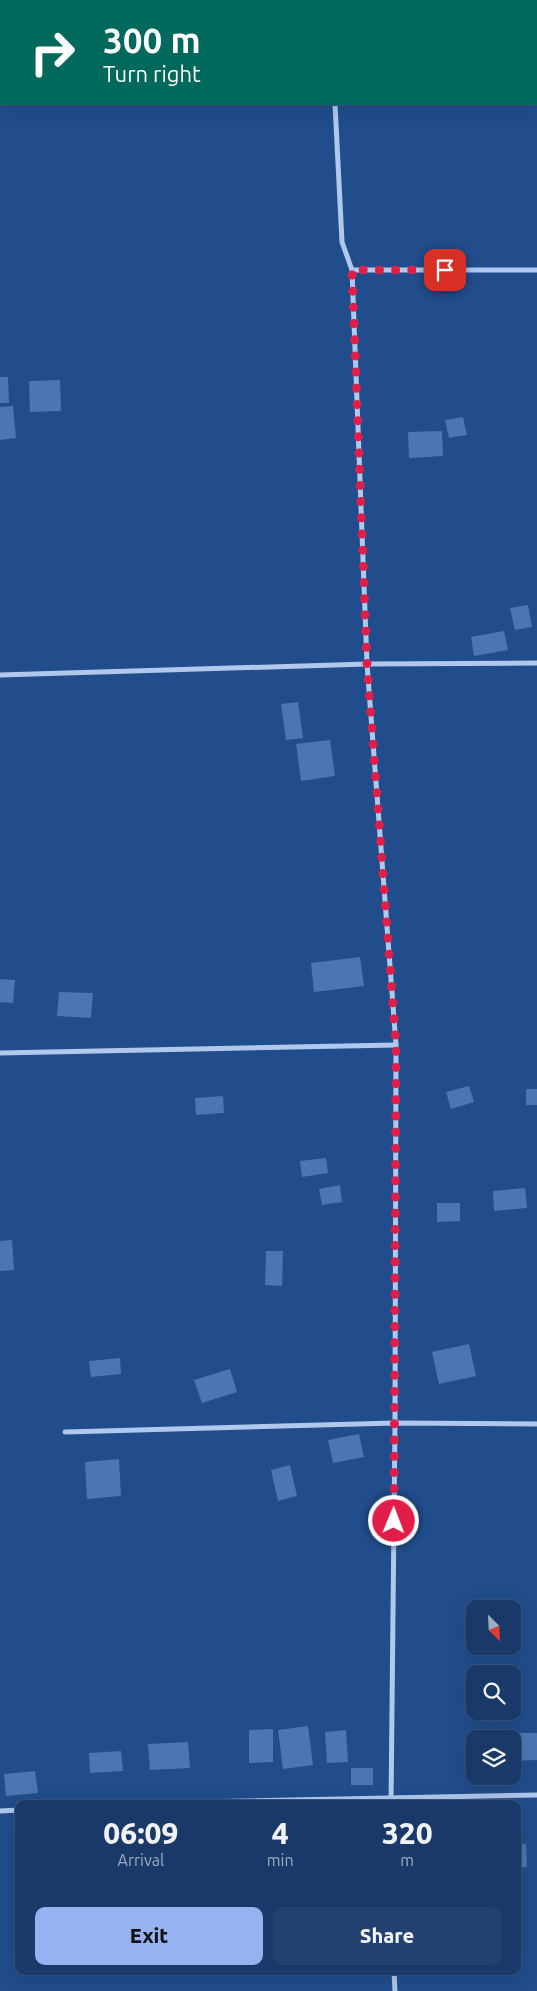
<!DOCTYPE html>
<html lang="en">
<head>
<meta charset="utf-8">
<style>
  :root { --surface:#193a69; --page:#22416f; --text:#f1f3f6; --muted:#9fadc0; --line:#37547d; --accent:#95b2f1 }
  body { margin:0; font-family:Ubuntu,sans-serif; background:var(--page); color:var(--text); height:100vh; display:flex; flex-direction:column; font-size:19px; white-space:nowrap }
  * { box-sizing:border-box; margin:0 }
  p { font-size:16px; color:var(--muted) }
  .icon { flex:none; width:28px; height:28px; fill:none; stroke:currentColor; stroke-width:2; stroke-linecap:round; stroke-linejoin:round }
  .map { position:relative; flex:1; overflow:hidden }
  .sheet { position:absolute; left:15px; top:1800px; width:506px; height:175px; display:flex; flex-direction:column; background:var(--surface); border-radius:10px; box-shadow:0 5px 20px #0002,0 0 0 1px var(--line) }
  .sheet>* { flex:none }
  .hud { position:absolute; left:0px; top:0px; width:538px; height:105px; box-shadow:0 5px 20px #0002,0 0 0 1px var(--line); background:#00695c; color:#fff; overflow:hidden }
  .needle { width:32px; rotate:156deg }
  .buttons { position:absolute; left:466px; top:1600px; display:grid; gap:10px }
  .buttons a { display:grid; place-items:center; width:55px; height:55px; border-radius:10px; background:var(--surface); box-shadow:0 5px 20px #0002,0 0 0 1px var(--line); font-size:25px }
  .pin { position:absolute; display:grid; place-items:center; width:42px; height:42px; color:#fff; margin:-21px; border-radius:10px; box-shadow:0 2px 8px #0006 }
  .me { position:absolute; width:55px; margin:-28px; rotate:1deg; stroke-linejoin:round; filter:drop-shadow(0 0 4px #0008) }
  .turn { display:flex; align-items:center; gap:18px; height:105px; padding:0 20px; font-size:22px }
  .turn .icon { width:65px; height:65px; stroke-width:2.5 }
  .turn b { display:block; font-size:35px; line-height:42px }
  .eta { display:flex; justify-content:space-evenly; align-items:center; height:85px; text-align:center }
  .eta b { font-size:30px; font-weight:800; line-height:35px }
  .cta { display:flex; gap:10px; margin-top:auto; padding:10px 20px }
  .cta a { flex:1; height:58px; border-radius:10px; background:var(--accent); color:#111; font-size:20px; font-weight:800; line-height:58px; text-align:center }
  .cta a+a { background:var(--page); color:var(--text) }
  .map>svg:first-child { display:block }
  .building { fill:#4a76b3 }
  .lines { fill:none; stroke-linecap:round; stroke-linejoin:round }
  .minor { stroke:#afc8eb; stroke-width:5 }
  .route { stroke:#e11d48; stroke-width:9; stroke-dasharray:0 16.2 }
</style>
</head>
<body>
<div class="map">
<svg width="537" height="1991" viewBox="0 0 537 1991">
  <rect width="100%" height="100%" fill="#214d8c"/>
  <g class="building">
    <polygon points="0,377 8,377 9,403 0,403"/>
    <polygon points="60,380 61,411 30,412 29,381"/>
    <polygon points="13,406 16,438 0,440 0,407"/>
    <polygon points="463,417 467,435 449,438 445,420"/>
    <polygon points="442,431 443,456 409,458 408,432"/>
    <polygon points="528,605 532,627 515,630 510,608"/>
    <polygon points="504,631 508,650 474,656 471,637"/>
    <polygon points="298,702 303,738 286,740 281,704"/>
    <polygon points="330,740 335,776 301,781 296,744"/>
    <polygon points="360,957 364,986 314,992 311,963"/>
    <polygon points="0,979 15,980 13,1003 0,1002"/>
    <polygon points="59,992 93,993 91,1018 57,1016"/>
    <polygon points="469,1086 474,1102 451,1109 446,1092"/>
    <rect x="526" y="1089" width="11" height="16"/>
    <polygon points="223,1096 224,1113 196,1115 195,1098"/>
    <polygon points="326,1158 328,1173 302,1177 300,1161"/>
    <polygon points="340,1185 342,1202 322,1205 319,1189"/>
    <polygon points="525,1188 527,1208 494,1211 493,1191"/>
    <polygon points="437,1203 460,1203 460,1221 437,1222"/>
    <polygon points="12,1240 14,1270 0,1271 0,1241"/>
    <polygon points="266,1251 283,1251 282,1286 265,1285"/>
    <polygon points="469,1344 476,1376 439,1384 432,1352"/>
    <polygon points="120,1358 121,1374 91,1377 89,1361"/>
    <polygon points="230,1369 237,1392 202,1403 194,1380"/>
    <polygon points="359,1434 364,1457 333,1463 328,1440"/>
    <polygon points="119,1459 121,1496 87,1499 85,1462"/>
    <polygon points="290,1465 297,1496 278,1501 271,1470"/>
    <polygon points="308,1726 313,1765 283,1769 278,1730"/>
    <polygon points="273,1729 273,1762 249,1763 249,1730"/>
    <polygon points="346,1730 348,1762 327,1763 325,1732"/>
    <polygon points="490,1733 537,1733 537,1760 512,1761 512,1739 490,1739"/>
    <polygon points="188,1742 190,1768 150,1770 148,1744"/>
    <polygon points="121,1751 123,1771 90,1773 89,1753"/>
    <rect x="351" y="1768" width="22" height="17"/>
    <polygon points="35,1771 38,1793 6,1796 4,1774"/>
    <polygon points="526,1844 527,1867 518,1868 518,1845"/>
  </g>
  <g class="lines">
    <g class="minor">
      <polyline points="327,1 328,0"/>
      <polyline points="335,104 342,242 352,270 367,664 396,1045 395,1423 391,1804"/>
      <polyline points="352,270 537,270"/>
      <polyline points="0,675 367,664 537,663"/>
      <polyline points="0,1053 396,1045"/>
      <polyline points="65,1432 395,1423 537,1424"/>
      <polyline points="102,1804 537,1795"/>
      <polyline points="0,1811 19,1810"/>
      <polyline points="394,1971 395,1991"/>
    </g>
  </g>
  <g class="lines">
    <polyline class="route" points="394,1521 396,1045 367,664 352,270 445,270"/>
  </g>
</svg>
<div class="buttons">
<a><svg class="needle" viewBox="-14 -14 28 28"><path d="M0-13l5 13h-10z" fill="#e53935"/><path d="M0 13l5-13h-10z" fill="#9fadc0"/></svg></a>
<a><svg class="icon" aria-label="search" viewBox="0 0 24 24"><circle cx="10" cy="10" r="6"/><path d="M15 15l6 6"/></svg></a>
<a><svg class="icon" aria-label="layers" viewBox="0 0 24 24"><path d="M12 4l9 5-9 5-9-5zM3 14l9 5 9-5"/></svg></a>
</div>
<div class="pin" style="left:445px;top:270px;background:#d93025"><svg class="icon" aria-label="arrive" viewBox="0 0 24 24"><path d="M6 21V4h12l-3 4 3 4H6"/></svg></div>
<svg class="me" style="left:394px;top:1521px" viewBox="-20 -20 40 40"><circle r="17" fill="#e11d48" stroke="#fff" stroke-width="3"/><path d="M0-11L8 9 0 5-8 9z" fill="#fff"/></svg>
<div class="hud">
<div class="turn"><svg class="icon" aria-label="right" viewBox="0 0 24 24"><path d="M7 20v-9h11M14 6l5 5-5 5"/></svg><div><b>300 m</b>Turn right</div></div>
</div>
<section class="sheet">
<div class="eta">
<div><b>06:09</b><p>Arrival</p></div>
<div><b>4</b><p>min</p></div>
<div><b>320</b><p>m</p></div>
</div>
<div class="cta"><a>Exit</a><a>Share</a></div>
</section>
</div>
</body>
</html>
